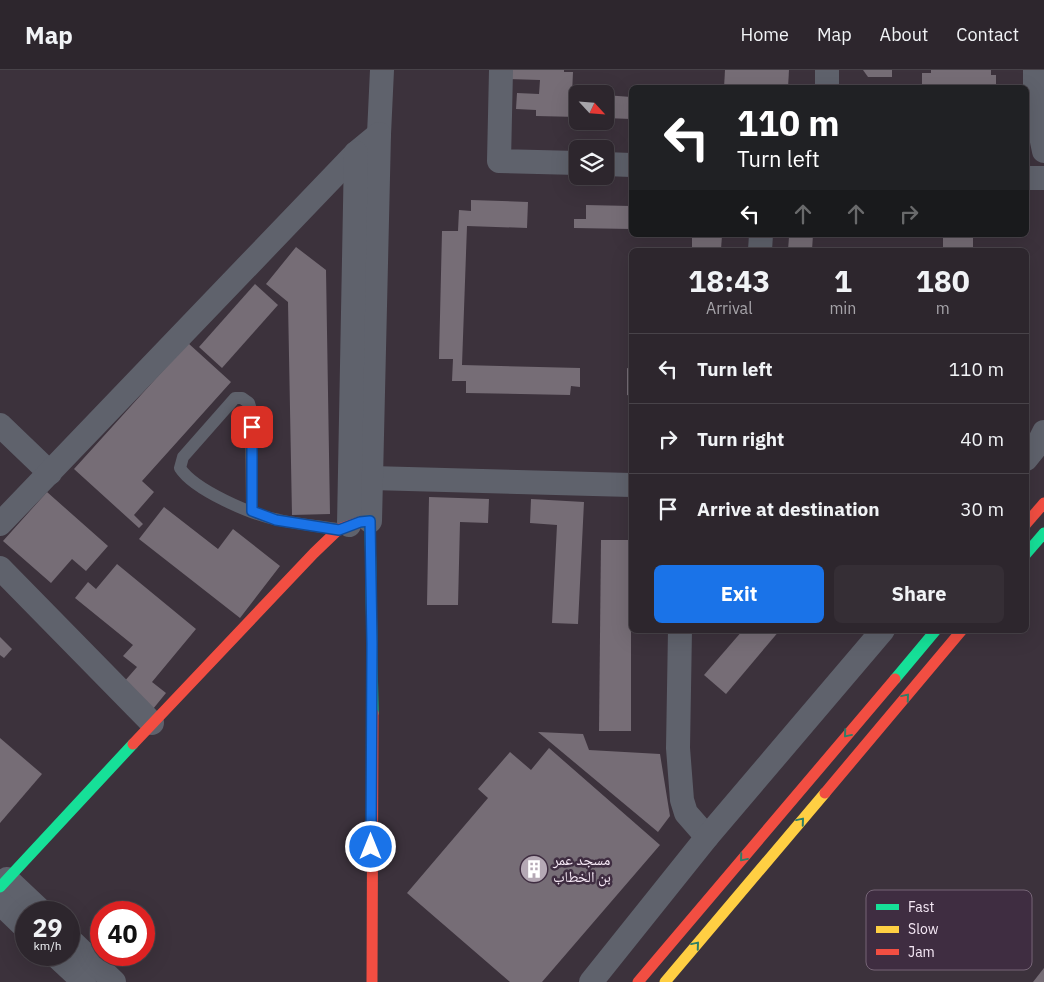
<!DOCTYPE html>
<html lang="en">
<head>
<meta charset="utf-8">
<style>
  :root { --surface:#2d262d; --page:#352e35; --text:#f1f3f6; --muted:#a7a5aa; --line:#484349; --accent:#1a73e8 }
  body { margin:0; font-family:"IBM Plex Sans","Noto Naskh Arabic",sans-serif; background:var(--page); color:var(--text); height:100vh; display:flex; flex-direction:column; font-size:19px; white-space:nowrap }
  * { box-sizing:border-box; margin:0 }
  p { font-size:16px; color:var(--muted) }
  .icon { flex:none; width:28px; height:28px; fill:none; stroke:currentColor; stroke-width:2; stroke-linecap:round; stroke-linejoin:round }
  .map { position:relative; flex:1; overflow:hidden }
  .side { position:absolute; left:629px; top:178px; width:400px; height:385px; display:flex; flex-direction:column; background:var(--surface); border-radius:8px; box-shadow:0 5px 20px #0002,0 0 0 1px var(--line) }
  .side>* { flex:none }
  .top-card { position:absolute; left:629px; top:15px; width:400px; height:152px; border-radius:8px; box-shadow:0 5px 20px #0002,0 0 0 1px var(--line); background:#202124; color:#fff; overflow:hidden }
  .needle { width:32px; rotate:116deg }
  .fabs { position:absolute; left:569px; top:15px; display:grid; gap:10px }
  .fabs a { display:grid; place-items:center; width:45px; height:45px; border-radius:8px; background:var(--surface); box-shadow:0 5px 20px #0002,0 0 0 1px var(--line); font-size:25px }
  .speed { position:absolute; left:15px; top:831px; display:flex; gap:10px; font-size:25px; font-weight:700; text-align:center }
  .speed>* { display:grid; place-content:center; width:65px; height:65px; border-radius:50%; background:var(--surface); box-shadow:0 5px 20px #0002,0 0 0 1px var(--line); line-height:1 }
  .speed small { font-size:12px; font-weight:400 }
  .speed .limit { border:8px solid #d22; background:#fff; color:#111 }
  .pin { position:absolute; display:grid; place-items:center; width:42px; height:42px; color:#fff; margin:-21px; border-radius:10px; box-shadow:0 2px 8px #0006 }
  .me { position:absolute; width:55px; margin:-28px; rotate:0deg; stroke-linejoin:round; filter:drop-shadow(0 0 4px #0008) }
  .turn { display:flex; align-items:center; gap:18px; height:105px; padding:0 25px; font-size:22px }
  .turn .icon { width:65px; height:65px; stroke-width:2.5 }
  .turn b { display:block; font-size:35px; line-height:42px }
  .lanes { display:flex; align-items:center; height:48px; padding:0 25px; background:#0003; justify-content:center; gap:25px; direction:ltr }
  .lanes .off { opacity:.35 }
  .eta { display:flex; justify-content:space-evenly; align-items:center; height:85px; text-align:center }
  .eta b { font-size:30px; font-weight:700; line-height:35px }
  .button { display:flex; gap:10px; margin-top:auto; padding:10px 25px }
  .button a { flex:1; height:58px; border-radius:8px; background:var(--accent); color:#fff; font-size:20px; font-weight:700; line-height:58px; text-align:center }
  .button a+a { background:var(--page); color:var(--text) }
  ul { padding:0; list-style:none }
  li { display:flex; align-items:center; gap:15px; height:70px; padding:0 25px; border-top:1px solid var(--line) }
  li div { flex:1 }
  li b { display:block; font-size:19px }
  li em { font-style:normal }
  header { display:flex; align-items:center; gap:30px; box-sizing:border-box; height:70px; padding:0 25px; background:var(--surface); border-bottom:1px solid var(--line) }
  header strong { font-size:24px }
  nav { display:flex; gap:28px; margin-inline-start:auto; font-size:18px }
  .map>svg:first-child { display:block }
  .building { fill:#766d76 }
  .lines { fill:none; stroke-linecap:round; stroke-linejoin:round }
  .lane { stroke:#5f626c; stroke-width:12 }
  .street { stroke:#5f626c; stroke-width:24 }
  .fast { stroke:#16e098; stroke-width:11 }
  .slow { stroke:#ffcf43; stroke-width:11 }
  .jam { stroke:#f24e42; stroke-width:11 }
  .oneway { stroke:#2d7e68 }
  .route-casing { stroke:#114b97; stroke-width:12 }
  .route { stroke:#1a73e8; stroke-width:9 }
  .labels { text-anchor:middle; stroke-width:5; stroke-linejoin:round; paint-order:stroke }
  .poi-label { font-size:15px; fill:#f6e9f6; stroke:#3f2d41; text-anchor:start }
  .key { fill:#3f2d41; stroke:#766577; stroke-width:1 }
  .key-label { font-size:14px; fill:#f6e9f6 }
</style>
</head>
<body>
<header>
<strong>Map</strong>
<nav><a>Home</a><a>Map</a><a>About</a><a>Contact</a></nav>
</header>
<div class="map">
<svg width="1044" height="912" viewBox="0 0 1044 912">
  <rect width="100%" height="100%" fill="#3c323c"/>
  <g class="building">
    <polygon points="509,0 564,0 564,2 573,2 572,24 578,24 578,47 536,46 536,40 516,39 517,23 539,24 540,10 508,9"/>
    <polygon points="725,0 789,0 788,18 724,18"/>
    <polygon points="863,0 892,0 892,7 868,7"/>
    <polygon points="931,0 991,0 991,5 996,5 996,18 922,18 922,3 931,3"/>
    <polygon points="605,25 631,27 631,49 605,48"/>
    <polygon points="471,130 528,132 527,158 467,156 462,295 580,298 580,317 571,316 570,325 466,323 466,311 452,311 453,289 439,289 442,161 458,161 459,140 471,141"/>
    <polygon points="586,135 631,136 631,159 574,158 574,149 586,149"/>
    <polygon points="692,165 722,165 721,180 692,180"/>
    <polygon points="796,165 813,165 812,180 788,180 789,167 796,167"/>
    <rect x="943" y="165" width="30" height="15"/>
    <polygon points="296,177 326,200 330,444 292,445 288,232 266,214"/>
    <polygon points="255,214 278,235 222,298 199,277"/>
    <polygon points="188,273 231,312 142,411 154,422 134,445 143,454 139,458 74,399"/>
    <polygon points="627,298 631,299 631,326 627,325"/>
    <polygon points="47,422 108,476 86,501 72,489 51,513 3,471"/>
    <polygon points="429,427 489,429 488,453 460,452 458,535 427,535"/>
    <polygon points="531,429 584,432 578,554 552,553 557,455 530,453"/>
    <polygon points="164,437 218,479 233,459 280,496 240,548 139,469"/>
    <polygon points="601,470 631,470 631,661 599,661"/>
    <polygon points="117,494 196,559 152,612 166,623 153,639 123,613 137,597 123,586 133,575 75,528 88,512 96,519"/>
    <polygon points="743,560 780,560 726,624 704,605"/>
    <polygon points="0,567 12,579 4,588 0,585"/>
    <polygon points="538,662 583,664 589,680 660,684 670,746 658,762"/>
    <polygon points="0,668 42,704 0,753"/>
    <polygon points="549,678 660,775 542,912 510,912 407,823 488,728 478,719 510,682 531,700"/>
    <polygon points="1044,898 1044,912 1033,912"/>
  </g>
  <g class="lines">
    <path class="lane" d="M252,441l-1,-101 -2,-7 -7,-5h-7l-52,59 -3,11c14,22 72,47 99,52 19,4 38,6 58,9"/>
    <g class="street">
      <polyline points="501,0 499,91 578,93"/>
      <polyline points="1035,0 1035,37 1044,81"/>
      <polyline points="827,18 827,0"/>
      <polyline points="379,64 382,0"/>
      <polyline points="605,94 631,95"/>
      <polyline points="1026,108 1044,108"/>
      <polyline points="760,180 761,165"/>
      <polyline points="0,355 50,403"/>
      <polyline points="1026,389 1038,374 1044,362"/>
      <polyline points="371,408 631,415"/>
      <polyline points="0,454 356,83 379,64 370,451"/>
      <polyline points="349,455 356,83"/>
      <polyline points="0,498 152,653"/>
      <polyline points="680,560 678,678 682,730 686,743 707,767"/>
      <polyline points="7,809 42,842"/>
      <polyline points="0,833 26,858"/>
      <polyline points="69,869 114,912"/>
      <polyline points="55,885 84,912"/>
      <polyline points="591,912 707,767 883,560"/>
    </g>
    <g class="fast">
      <polyline points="360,452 370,451 373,643"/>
      <polyline points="1026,484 1044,463"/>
      <polyline points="895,609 936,560"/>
      <polyline points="0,817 133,674"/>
    </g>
    <polyline class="slow" points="665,912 825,723"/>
    <g class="jam">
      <polyline points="1026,454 1044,433"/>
      <polyline points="133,674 314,483 339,459 360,452"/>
      <polyline points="825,723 962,560"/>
      <polyline points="372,912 373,643"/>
      <polyline points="638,912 895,609"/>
    </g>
  </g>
  <defs><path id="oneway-chevron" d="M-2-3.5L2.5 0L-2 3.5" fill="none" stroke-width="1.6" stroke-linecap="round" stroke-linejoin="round" transform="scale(1.25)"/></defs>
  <g class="oneway">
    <use href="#oneway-chevron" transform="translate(906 627) rotate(-50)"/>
    <use href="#oneway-chevron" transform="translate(847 664) rotate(130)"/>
    <use href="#oneway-chevron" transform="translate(801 751) rotate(-50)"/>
    <use href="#oneway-chevron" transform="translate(743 788) rotate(130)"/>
    <use href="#oneway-chevron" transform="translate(696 875) rotate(-50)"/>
  </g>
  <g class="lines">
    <defs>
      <polyline id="route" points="252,357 252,441 276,450 339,460 360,452 370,451 372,574 371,777"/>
    </defs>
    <use href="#route" class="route-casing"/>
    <use href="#route" class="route"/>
  </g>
  <defs>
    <symbol id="building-disc" viewBox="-11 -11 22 22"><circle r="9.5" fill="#b5a9b5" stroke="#3f2d41"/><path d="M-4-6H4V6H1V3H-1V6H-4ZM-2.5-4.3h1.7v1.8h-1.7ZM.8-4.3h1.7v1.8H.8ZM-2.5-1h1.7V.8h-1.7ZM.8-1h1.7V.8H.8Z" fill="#fff"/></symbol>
  </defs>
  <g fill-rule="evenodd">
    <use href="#building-disc" x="518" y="783" width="32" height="32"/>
  </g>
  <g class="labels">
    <g class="poi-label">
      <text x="553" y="795">مسجد عمر<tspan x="553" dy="17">بن الخطاب</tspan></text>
    </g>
  </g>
  <rect x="866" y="820" width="166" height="80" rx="8" class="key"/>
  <rect x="876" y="834" width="23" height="6" fill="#16e098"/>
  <rect x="876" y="856" width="23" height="7" fill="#ffcf43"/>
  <rect x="876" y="879" width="23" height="6" fill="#f24e42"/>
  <g class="key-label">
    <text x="908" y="842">Fast</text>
    <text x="908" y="864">Slow</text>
    <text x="908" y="887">Jam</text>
  </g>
</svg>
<div class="fabs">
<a><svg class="needle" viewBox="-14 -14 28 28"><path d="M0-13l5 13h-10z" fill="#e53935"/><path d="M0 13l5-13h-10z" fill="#a7a5aa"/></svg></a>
<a><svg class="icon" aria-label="layers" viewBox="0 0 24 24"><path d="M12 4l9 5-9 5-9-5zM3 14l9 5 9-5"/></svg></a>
</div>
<div class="speed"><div>29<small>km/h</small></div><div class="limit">40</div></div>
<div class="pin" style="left:252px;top:357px;background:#d93025"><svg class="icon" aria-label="arrive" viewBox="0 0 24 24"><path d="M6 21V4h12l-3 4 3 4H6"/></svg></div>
<svg class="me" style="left:371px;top:777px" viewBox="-20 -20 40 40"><circle r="17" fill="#1a73e8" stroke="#fff" stroke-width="3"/><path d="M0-11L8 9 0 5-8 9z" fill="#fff"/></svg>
<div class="top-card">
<div class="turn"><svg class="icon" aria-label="left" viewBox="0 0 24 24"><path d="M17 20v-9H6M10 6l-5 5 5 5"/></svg><div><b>110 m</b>Turn left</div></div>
<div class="lanes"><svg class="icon" aria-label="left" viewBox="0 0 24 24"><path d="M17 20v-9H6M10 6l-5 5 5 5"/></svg><svg class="icon off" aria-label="ahead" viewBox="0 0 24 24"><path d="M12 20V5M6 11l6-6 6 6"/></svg><svg class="icon off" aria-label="ahead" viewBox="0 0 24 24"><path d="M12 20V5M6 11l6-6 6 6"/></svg><svg class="icon off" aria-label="right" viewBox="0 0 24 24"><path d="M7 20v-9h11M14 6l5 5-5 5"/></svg></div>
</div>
<section class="side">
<div class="eta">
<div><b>18:43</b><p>Arrival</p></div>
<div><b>1</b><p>min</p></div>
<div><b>180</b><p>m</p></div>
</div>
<ul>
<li><svg class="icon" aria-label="left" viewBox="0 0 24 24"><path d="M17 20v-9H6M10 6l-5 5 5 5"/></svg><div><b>Turn left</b></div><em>110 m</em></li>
<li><svg class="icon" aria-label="right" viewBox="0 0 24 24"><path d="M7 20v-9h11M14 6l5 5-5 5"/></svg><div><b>Turn right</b></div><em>40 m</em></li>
<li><svg class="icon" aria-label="arrive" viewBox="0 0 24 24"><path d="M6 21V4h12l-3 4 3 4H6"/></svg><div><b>Arrive at destination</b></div><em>30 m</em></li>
</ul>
<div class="button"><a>Exit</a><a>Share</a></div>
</section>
</div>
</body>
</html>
